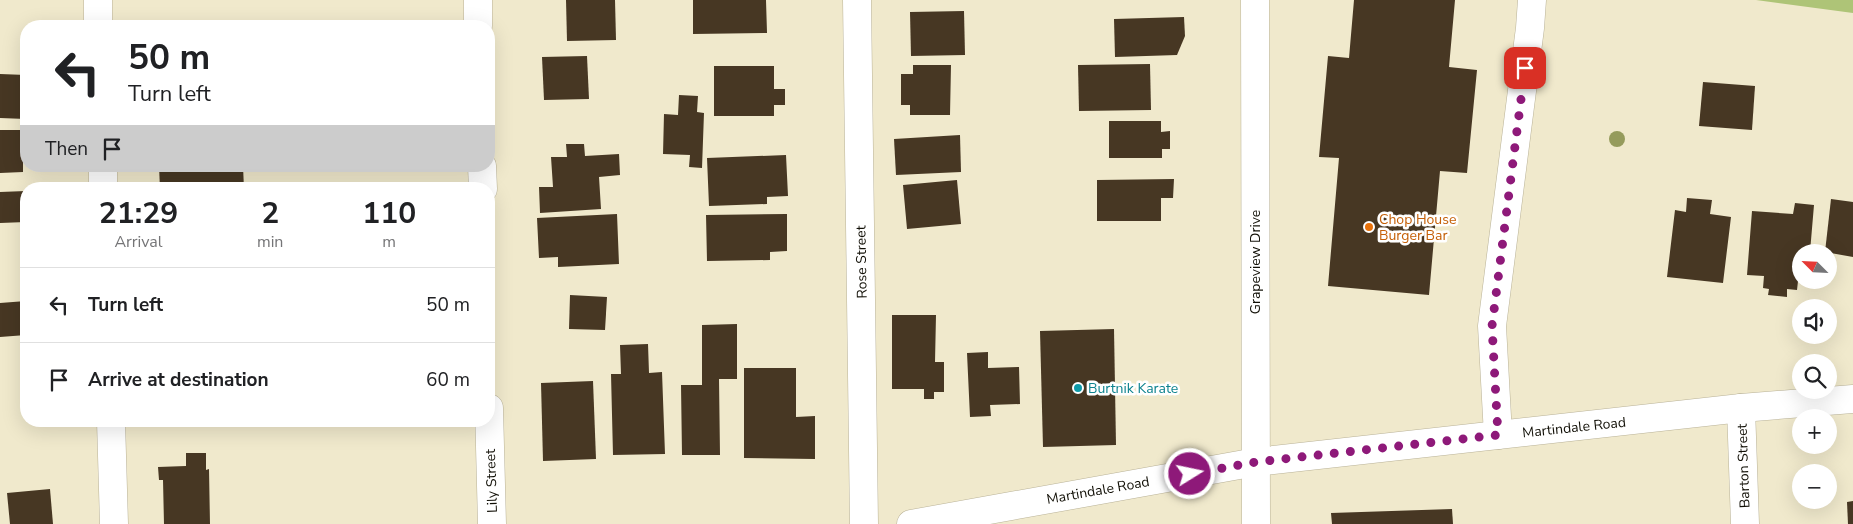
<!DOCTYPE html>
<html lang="en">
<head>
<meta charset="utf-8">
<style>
  :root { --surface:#fff; --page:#f2f2f2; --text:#202124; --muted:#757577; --line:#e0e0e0 }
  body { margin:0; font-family:"Nunito Sans",sans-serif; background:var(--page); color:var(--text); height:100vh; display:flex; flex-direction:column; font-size:19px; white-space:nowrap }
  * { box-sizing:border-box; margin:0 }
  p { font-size:16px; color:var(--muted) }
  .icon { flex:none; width:28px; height:28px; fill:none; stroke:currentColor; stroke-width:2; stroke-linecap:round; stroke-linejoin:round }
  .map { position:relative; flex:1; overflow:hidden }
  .side { position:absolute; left:20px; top:182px; width:475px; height:245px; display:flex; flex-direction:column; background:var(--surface); border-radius:20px; box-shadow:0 5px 20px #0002 }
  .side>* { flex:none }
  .guide { position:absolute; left:20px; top:20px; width:475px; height:152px; border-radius:20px; box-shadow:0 5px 20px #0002; background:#fff; color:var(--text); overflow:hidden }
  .needle { width:32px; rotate:294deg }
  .fabs { position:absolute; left:1792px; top:244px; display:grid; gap:10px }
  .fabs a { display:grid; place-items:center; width:45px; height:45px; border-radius:50%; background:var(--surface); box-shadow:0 5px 20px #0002; font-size:25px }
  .pin { position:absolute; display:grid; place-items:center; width:42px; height:42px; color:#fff; margin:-21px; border-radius:10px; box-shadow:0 2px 8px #0006 }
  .me { position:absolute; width:55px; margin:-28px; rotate:80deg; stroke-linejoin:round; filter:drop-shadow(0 0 4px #0008) }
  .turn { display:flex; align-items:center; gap:18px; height:105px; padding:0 25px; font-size:22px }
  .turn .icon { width:65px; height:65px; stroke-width:2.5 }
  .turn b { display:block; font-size:35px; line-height:42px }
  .then { display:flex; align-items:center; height:48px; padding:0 25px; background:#0003; gap:10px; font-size:19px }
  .eta { display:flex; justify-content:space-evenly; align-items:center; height:85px; text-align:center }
  .eta b { font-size:30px; font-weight:700; line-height:35px }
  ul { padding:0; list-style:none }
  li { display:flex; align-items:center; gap:15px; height:75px; padding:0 25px; border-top:1px solid var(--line) }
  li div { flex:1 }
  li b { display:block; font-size:19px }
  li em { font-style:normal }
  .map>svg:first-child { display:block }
  .forest { fill:#aec477 }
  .building { fill:#473723 }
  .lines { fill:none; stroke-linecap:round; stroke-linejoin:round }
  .minor-casing { stroke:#b9b297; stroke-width:29 }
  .major-casing { stroke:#b9b297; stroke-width:29 }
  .minor { stroke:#fff; stroke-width:28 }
  .major { stroke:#fff; stroke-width:28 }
  .tree { fill:#959b5c }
  .route { stroke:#8e1979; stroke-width:9; stroke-dasharray:0 16.2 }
  .food-dot { fill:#e8710a; stroke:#fff; stroke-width:2 }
  .culture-dot { fill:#0f9aa8; stroke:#fff; stroke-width:2 }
  .labels { text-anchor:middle; stroke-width:5; stroke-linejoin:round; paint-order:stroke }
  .food-label { font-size:14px; fill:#c56008; stroke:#fff; text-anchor:start }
  .street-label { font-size:14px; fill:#110f06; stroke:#fff }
  .culture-label { font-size:14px; fill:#0d838f; stroke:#fff; text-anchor:start }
</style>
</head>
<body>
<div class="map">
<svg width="1853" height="524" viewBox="0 0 1853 524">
  <rect width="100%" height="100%" fill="#f0e9cc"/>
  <polygon class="forest" points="1756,0 1853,0 1853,13"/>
  <g class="building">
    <polygon points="566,0 615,0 616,40 567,41"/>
    <polygon points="693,0 766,0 767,33 693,34"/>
    <polygon points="1354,0 1455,0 1449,67 1477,70 1467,173 1440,171 1429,295 1328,286 1339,158 1319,157 1328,56 1349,58"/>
    <polygon points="964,11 965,55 911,56 910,12"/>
    <polygon points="1184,17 1185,36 1177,55 1115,57 1114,19"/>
    <polygon points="587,56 589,99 544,100 542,57"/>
    <polygon points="1150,64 1151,110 1079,111 1078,65"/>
    <polygon points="913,65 951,65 950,115 910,115 910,105 901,105 901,74 913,74"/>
    <polygon points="714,66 774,66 774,89 785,89 785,105 774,105 774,116 714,116"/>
    <polygon points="0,74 26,75 26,119 0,118"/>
    <polygon points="1703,82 1755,86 1752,130 1699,126"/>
    <polygon points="679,95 698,96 697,112 704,113 702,168 689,167 690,155 663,154 664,114 678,115"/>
    <polygon points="1109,121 1161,121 1161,132 1170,131 1170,149 1162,149 1162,158 1109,158"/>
    <polygon points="0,130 23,130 23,172 0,173"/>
    <polygon points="960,135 961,172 896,175 894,139"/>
    <polygon points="566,144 584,144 585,156 619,154 620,175 599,177 601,209 540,213 539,187 553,187 551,157 567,157"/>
    <polygon points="786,155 788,196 767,197 767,204 709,206 707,158"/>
    <polygon points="159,166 243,166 244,189 160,189"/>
    <polygon points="1174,179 1173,198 1161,198 1161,221 1097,221 1097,180"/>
    <polygon points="957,180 961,224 907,229 903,185"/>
    <polygon points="26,191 26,222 0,223 0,192"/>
    <polygon points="1687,198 1712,200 1710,214 1731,217 1723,283 1667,277 1675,210 1686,212"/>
    <polygon points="1831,199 1853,202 1853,257 1825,252"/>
    <polygon points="1795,203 1814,205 1810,252 1801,252 1801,281 1798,281 1797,290 1787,289 1787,297 1768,295 1769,289 1763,288 1764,276 1747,275 1752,211 1793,214"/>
    <polygon points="617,214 619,264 558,267 558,257 539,258 537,218"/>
    <polygon points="787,214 787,251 770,252 770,260 707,261 706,215"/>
    <polygon points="570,295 607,297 605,330 569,329"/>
    <polygon points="26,301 26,335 0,337 0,303"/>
    <polygon points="892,315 936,315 935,362 944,362 944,392 934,392 934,399 924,399 924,389 892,389"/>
    <polygon points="737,324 737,379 719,379 720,455 682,455 681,385 702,385 702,325"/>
    <polygon points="1114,329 1116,445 1043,447 1040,331"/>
    <polygon points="648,344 649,373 662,372 665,454 613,455 611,374 621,374 620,345"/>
    <polygon points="988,352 988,368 1019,367 1020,404 990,405 991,416 970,417 967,353"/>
    <polygon points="744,368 796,368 796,417 815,416 815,459 744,458"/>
    <polygon points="593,381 596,459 543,461 541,383"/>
    <polygon points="186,453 206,453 206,470 209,469 210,524 164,524 163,480 159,480 158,467 186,466"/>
    <polygon points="50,489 53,524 10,524 7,493"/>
    <polygon points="1853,501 1853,524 1848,524 1847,502"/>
    <polygon points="1452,509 1453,524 1332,524 1331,513"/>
  </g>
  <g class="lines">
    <defs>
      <g id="minor">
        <polyline points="98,0 98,26"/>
        <polyline points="478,0 478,26"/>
        <polyline points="857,0 864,524"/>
        <polyline points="1255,0 1256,524"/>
        <polyline points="103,166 103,189"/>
        <polyline points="482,166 483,189"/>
        <polyline points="489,408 492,524"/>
        <polyline points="1741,408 1745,524"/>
        <polyline points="111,421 114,524"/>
        <polyline points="1498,435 1492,326 1530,28 1532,0"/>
      </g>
      <polyline id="major" points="911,524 1256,462 1741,408 1853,399"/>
    </defs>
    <use href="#minor" class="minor-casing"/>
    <use href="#major" class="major-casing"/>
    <use href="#minor" class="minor"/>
    <use href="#major" class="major"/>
  </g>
  <circle class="tree" cx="1617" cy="139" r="8"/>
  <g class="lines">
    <polyline class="route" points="1190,474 1256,462 1498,435 1492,326 1525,68"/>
  </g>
  <circle class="food-dot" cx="1369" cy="227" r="5"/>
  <circle class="culture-dot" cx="1078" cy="388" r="5"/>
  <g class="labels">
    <g class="food-label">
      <text x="1379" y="224">Chop House<tspan x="1379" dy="16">Burger Bar</tspan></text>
    </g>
    <g class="street-label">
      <text transform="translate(861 262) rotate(-91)" y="5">Rose Street</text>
      <text transform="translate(1255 262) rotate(-90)" y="5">Grapeview Drive</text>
      <text transform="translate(1574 427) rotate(-6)" y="5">Martindale Road</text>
      <text transform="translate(1743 466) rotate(-92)" y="5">Barton Street</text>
      <text transform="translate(491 481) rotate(-92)" y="5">Lily Street</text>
      <text transform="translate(1098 490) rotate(-10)" y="5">Martindale Road</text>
    </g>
    <g class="culture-label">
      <text x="1088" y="393">Burtnik Karate</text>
    </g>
  </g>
</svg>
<div class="fabs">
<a><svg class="needle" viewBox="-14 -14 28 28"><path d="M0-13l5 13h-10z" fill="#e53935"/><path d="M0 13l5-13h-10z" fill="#757577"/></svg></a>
<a><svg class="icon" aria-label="sound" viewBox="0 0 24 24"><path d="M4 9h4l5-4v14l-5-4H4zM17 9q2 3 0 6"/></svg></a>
<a><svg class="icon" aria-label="search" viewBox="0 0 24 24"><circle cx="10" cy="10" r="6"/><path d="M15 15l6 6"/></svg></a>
<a>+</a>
<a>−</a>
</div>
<div class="pin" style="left:1525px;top:68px;background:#d93025"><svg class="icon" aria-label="arrive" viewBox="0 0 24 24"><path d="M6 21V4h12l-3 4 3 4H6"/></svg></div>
<svg class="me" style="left:1190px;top:474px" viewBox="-20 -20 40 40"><circle r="17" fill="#8e1979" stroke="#fff" stroke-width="3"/><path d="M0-11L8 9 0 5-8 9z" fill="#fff"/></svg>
<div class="guide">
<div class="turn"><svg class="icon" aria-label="left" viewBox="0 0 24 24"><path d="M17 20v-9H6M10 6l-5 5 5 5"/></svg><div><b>50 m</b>Turn left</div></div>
<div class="then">Then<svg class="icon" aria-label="arrive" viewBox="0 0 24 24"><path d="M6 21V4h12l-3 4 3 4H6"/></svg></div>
</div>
<section class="side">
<div class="eta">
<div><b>21:29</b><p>Arrival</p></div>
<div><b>2</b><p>min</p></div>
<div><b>110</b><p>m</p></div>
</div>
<ul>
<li><svg class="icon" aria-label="left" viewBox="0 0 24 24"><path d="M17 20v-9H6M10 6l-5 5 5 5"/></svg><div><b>Turn left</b></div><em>50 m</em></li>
<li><svg class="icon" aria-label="arrive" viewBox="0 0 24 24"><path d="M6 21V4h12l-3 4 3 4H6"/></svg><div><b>Arrive at destination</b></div><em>60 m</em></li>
</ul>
</section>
</div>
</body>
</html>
